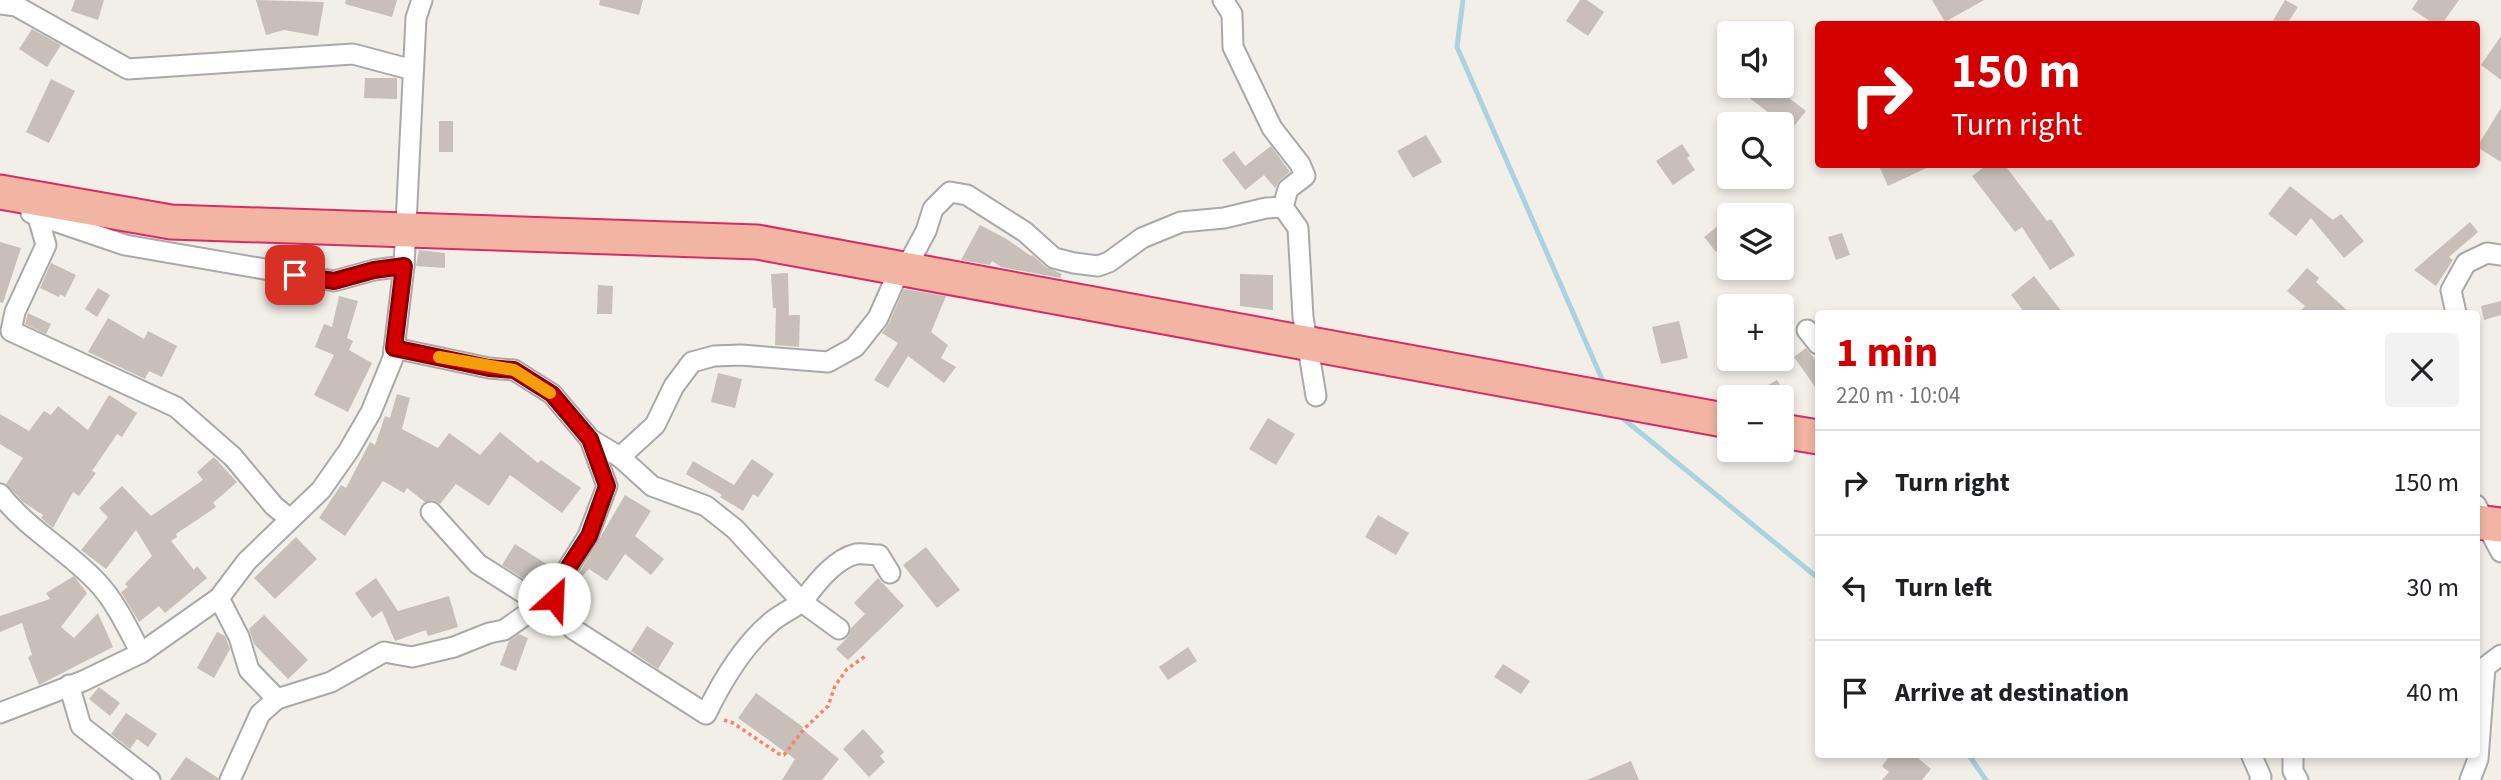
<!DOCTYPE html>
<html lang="en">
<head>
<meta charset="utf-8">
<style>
  :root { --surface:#fff; --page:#f2f2f2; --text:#202124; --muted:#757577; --line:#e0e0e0; --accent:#d40000 }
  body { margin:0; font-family:"Source Sans 3",sans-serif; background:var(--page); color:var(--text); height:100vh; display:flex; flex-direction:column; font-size:26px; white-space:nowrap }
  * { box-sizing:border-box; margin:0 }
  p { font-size:23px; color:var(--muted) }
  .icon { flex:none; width:38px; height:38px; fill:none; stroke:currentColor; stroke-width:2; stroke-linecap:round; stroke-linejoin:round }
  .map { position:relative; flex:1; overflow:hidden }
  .drawer { position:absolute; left:1815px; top:310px; width:665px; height:448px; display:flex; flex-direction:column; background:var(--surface); border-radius:7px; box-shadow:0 4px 10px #0003 }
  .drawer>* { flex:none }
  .hud { position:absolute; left:1815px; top:21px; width:665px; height:147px; border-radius:7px; box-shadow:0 4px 10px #0003; background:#d40000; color:#fff; overflow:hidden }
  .fabs { position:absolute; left:1717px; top:21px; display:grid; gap:14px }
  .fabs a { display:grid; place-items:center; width:77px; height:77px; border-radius:7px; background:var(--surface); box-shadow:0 4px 10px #0003; font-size:35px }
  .pin { position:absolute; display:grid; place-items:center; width:60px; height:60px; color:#fff; margin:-30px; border-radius:14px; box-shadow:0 4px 10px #0006 }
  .me { position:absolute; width:77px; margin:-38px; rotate:25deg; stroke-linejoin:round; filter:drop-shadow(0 0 5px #0008) }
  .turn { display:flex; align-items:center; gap:24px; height:147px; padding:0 21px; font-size:32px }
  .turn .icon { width:91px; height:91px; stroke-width:2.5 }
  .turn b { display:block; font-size:49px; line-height:60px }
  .round { display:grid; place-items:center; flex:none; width:74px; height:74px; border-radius:7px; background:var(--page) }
  .overview { display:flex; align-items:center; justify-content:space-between; height:119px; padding:0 21px }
  h1 { font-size:42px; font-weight:700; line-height:52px; color:var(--accent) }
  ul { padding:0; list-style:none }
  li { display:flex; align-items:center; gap:21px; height:105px; padding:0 21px; border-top:2px solid var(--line) }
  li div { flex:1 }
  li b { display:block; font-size:26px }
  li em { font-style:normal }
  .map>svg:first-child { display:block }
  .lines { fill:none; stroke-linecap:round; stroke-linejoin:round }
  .stream { stroke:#aad3df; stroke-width:5 }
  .building { fill:#c7bfb8 }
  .minor-casing { stroke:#a9a9a9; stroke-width:23 }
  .trunk-casing { stroke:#dc2a67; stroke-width:37 }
  .path { stroke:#fa8072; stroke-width:3.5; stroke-dasharray:3.5 3.5; stroke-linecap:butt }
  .minor { stroke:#fff; stroke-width:19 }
  .trunk { stroke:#f2b4a3; stroke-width:33 }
  .route-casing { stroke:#8a0000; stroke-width:18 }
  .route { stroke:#d40000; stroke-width:12 }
  .slow { stroke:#f59e0b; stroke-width:12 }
</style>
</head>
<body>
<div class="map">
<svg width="2501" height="780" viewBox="0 0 2501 780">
  <rect width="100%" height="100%" fill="#f2efe9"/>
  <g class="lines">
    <g class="stream">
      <polyline points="1463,0 1457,47 1605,386"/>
      <polyline points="1620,416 1818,578"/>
      <polyline points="1968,754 1986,780"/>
    </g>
  </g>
  <g class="building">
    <polygon points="75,0 104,0 98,20 71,11"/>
    <polygon points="256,0 324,2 318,36 284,30 266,35"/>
    <polygon points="346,0 397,0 392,17 345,4"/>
    <polygon points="600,0 643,0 639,15 599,5"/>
    <polygon points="1580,0 1587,0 1604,12 1588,36 1566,21"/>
    <polygon points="1932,0 1984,0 1945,22"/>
    <polygon points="2285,0 2298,7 2287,24 2271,24"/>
    <polygon points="2418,0 2459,0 2442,24 2434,24 2412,9"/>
    <polygon points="32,29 61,45 47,67 19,49"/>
    <polygon points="2501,36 2501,80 2481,65"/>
    <polygon points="365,78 397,78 397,99 364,98"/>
    <polygon points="51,79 75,91 49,143 26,132"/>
    <polygon points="1734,86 1773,86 1806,111 1791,130"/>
    <polygon points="2501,108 2501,162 2477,147"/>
    <rect x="439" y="121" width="14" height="31"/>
    <polygon points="1426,135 1442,162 1413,178 1397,151"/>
    <polygon points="1682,144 1690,156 1687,158 1695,170 1673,185 1656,161"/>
    <polygon points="1271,146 1290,172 1280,180 1275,188 1264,175 1245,190 1222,160 1234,151 1245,166"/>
    <polygon points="1878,164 1935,164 1888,186"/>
    <polygon points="1988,164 2004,164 2047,221 2051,219 2075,255 2050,270 2022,227 2015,232 1972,176"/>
    <polygon points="2290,186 2333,220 2341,214 2364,241 2344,258 2311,218 2296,236 2268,214"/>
    <polygon points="1723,222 1729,230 1729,242 1716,252 1704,237"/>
    <polygon points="2470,222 2478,232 2449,257 2453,260 2436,286 2414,270"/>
    <polygon points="980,225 1005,238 1031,256 1032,255 1046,267 1062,274 1060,278 1001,267 992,261 990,265 961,260"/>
    <polygon points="1842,233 1850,255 1836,260 1828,237"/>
    <polygon points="0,242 21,248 3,303 0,302"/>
    <polygon points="419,250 445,253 445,268 416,266"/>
    <polygon points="51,263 76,275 65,297 60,294 59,297 40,288"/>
    <polygon points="2307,268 2319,278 2316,282 2350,313 2299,313 2305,306 2287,291"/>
    <polygon points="788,273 789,315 800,315 799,347 775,345 776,308 773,308 771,274"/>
    <polygon points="1240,274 1273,275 1273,310 1240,306"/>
    <polygon points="2034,276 2063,313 2025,313 2011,295"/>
    <polygon points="598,285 613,286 612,314 597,314"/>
    <polygon points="98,288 110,295 97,317 85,309"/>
    <polygon points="904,289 946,296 931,332 948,345 941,358 956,367 944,383 908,356 888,388 874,380 898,343 882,333 889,323"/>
    <polygon points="339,296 358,301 347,338 353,341 349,350 372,363 348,412 314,395 334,355 315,347 324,324 332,327"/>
    <polygon points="2501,301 2501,315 2484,320 2481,306"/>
    <polygon points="28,313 51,324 46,334 25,324"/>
    <polygon points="108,318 144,339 148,331 177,346 162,377 149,371 145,379 88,352"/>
    <polygon points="1679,321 1688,358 1661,364 1652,327"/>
    <polygon points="1806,348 1818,363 1818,391 1794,357"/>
    <polygon points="718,373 742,379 735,408 711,402"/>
    <polygon points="1777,380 1787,397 1747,397"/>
    <polygon points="397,394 410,398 402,429 438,448 449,433 480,455 500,432 538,463 541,460 581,488 562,513 510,475 489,506 456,484 440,504 434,500 425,502 407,488 404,493 383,481 345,536 319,518 341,485 346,488 370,442 375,445 385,416 390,418"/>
    <polygon points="109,395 137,413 122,437 117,434 92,471 96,473 79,496 73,492 53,528 41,518 43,515 23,502 6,484 23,458 0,444 0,414 29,431 44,411 51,415 58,406 88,430"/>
    <polygon points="1268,418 1295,434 1276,465 1249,449"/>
    <polygon points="214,457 237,482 213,503 216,507 176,534 177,537 171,541 194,570 197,566 207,578 165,613 159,606 139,622 121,592 128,587 125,584 152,556 136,530 106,569 81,550 108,517 99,508 122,486 151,516 203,480 197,472"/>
    <polygon points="752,459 774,474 758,497 753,494 743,511 720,497 722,495 686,474 693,461 734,485"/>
    <polygon points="625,495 651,511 635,536 664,559 651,575 625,554 607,581 589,569 570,589"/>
    <polygon points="1378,515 1409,533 1396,555 1365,537"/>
    <polygon points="296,537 317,559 275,599 254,578"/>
    <polygon points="515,544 551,567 538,588 502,565"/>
    <polygon points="926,547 960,590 937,608 903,565"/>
    <polygon points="74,576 87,593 61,627 74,638 98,613 113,647 39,685 28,657 32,655 22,623 0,632 0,616 50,599 46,593"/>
    <polygon points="376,578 398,611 449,596 458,627 428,636 426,630 395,641 382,611 372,618 355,593"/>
    <polygon points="878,578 904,606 848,660 836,649 849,636 851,628 865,614 854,603"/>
    <polygon points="264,615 308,660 288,679 254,644 249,629"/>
    <polygon points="647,626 674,643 658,669 631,651"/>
    <polygon points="217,632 225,636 230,649 214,678 197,668"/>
    <polygon points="519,634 528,638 516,671 500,665 509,641"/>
    <polygon points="1188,647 1197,661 1168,680 1159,667"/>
    <polygon points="1503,664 1530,681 1521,694 1494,677"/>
    <polygon points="99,687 120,703 110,716 89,699"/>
    <polygon points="756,693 803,727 802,729 839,759 822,780 782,780 795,759 738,718"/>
    <polygon points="126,713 157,734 148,747 137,739 130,749 111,734"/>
    <polygon points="863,729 884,752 880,756 885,762 869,777 843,749"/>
    <polygon points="1891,754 1913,754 1931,769 1922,780 1882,780 1889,772 1882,766"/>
    <polygon points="186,757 218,778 218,780 170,780"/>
    <polygon points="1631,761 1639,780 1587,780"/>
  </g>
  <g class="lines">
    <defs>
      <g id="minor">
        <polyline points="0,4 16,6 128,69 353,54 413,70"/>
        <polyline points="1283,207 1298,228 1303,317 1316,396"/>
        <polyline points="31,213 125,245 334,281 374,270 404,266"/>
        <polyline points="38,217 46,245 15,312 11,331 176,407 233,457 274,506 290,519"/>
        <polyline points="2456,313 2451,290 2466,263 2487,253 2501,255"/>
        <polyline points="1807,330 1818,344"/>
        <polyline points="394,348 489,368 514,370 552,394 590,439 620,457 655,425 674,386 692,362 714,356 741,355 828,362 855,347 878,318 894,282 912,257 926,231 933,209 950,192 967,195 1025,232 1054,258 1074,263 1098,266 1109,262 1142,238 1181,222 1224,218 1266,208 1283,207 1288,189 1305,176 1300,164 1272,128 1233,47 1232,14 1223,0"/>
        <path d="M590,439l17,47 -19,50 -27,43 -7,20 19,30 133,85c16,-33 36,-67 64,-91 9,-8 22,-14 32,-21l-67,-73 -29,-23 -54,-20 -32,-29"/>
        <path d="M0,494c27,35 67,56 97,88 19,20 31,47 44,71"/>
        <polyline points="2476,505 2501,552"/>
        <polyline points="431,512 478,564 541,604"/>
        <polyline points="219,598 239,637 249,670 277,699 260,714 230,780"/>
        <path d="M839,629l-37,-27c13,-17 32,-43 54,-48 7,-1 16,1 23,1l11,18"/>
        <polyline points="69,685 81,726 150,780"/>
        <polyline points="277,699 331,682 384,652 412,657 454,647 489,633 504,630 541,604 554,599"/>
        <polyline points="0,713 83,681 141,653 219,598 247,561 321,490 349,450 371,412 393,358 404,266 416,18 422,0"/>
        <polyline points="2251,754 2261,777 2260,780"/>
        <polyline points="2293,754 2293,771 2298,780"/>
        <polyline points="2470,780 2478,759 2485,667 2501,655"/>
      </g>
      <g id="trunk">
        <polyline points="0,192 171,222 757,242 1729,421"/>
        <polyline points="1782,431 1818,437"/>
        <polyline points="2476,522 2501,525"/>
      </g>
    </defs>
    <use href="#minor" class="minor-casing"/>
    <use href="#trunk" class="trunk-casing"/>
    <polyline class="path" points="724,720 733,723 779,754 784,755 804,729 828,706 835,686 847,669 867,655"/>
    <use href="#minor" class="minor"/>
    <use href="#trunk" class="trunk"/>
  </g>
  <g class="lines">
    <defs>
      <polyline id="route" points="295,275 334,281 374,270 404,266 394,348 489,368 514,370 552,394 590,439 607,486 589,536 561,579 554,599"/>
    </defs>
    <use href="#route" class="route-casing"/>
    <use href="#route" class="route"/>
    <polyline class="slow" points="439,357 514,370 550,393"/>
  </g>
</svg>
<div class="fabs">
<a><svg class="icon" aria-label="sound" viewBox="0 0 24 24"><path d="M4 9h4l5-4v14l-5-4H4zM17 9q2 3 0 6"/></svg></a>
<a><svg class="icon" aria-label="search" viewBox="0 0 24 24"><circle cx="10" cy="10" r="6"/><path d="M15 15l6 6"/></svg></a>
<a><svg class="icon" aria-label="layers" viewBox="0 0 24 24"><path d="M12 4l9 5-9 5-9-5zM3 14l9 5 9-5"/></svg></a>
<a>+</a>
<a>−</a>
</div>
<div class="pin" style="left:295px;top:275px;background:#d93025"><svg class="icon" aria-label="arrive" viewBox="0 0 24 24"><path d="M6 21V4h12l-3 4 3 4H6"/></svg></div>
<svg class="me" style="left:554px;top:599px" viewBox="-20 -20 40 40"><circle r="19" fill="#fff"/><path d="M0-13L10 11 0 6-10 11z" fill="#d40000"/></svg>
<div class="hud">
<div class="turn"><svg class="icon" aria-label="right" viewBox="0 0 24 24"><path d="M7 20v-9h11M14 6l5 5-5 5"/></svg><div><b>150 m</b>Turn right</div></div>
</div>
<section class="drawer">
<div class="overview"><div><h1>1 min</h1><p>220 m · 10:04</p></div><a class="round"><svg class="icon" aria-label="close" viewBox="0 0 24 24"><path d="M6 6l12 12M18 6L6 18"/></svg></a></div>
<ul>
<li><svg class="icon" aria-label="right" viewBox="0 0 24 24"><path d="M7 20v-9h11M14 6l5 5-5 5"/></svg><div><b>Turn right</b></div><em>150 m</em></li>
<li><svg class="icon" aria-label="left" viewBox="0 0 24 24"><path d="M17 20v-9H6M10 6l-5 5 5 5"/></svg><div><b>Turn left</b></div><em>30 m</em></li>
<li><svg class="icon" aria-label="arrive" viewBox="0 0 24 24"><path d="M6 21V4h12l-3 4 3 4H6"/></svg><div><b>Arrive at destination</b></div><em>40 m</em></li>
</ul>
</section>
</div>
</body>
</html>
